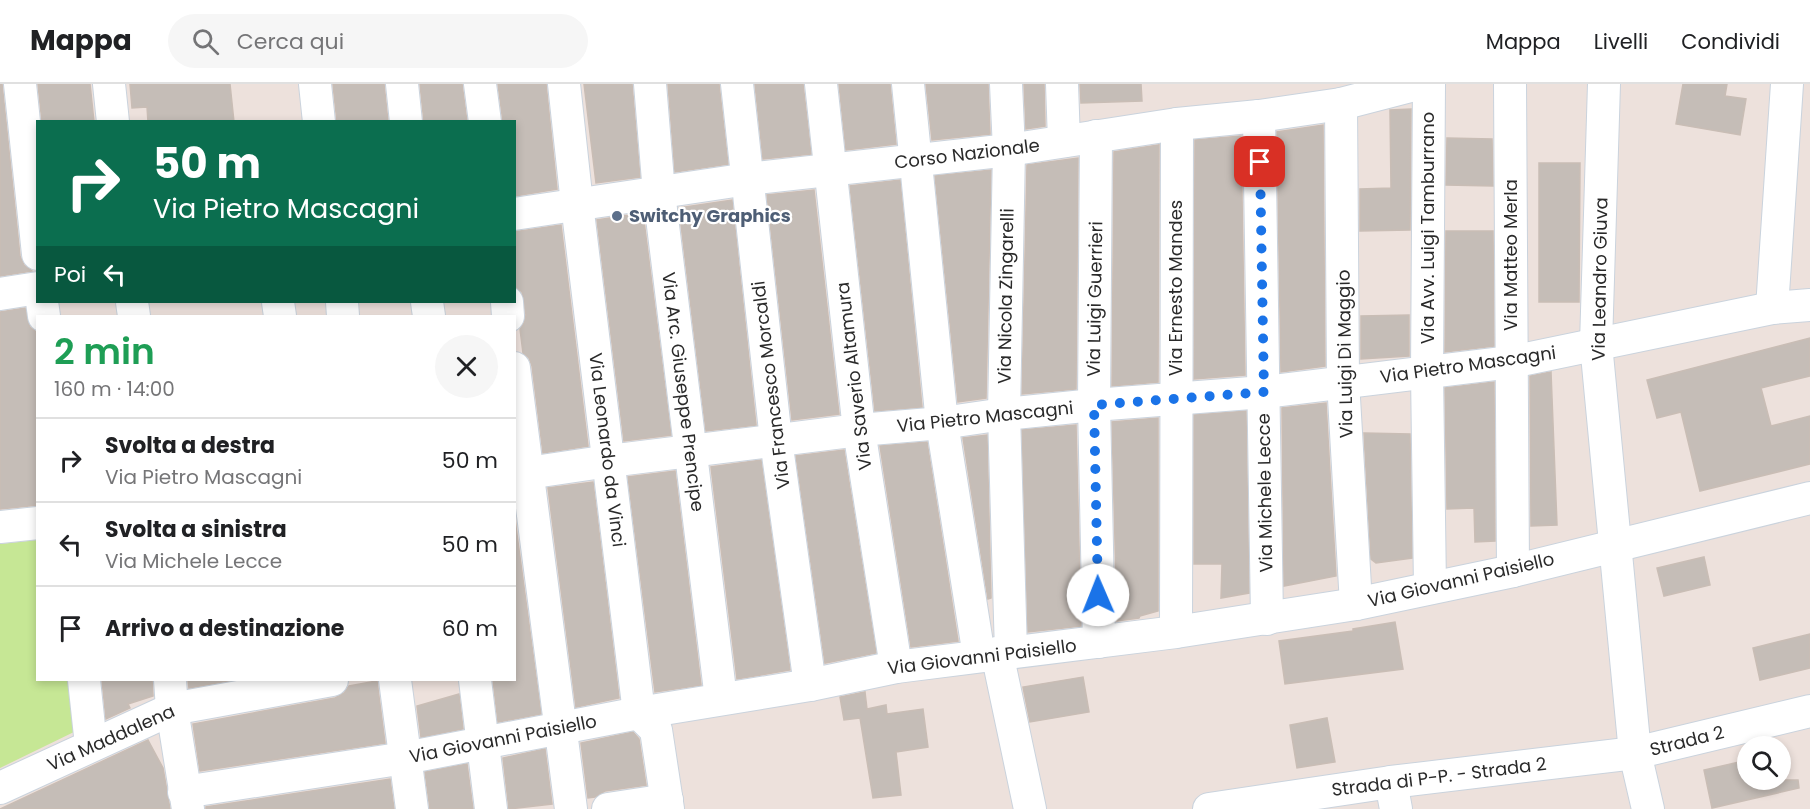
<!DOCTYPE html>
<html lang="it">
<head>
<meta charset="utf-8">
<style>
  :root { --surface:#fff; --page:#f6f6f6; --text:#202124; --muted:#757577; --line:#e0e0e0 }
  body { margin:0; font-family:Poppins,sans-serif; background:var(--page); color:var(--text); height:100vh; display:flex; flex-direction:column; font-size:22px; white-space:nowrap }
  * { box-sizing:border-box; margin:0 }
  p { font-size:20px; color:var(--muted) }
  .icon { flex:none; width:33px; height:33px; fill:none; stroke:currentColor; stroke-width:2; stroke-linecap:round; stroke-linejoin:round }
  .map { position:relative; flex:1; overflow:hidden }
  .sheet { position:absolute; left:36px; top:231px; width:480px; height:366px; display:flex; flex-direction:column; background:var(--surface); border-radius:0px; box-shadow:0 3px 9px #0003 }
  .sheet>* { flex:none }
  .guide { position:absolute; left:36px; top:36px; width:480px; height:183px; border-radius:0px; box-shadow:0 3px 9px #0003; background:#0b6e4f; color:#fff; overflow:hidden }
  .fabs { position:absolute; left:1737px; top:652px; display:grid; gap:12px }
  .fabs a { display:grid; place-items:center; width:54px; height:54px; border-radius:50%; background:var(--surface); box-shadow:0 3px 9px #0003; font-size:30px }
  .pin { position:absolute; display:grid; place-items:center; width:51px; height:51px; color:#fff; margin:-26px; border-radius:12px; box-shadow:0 3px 9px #0006 }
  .me { position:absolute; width:66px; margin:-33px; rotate:359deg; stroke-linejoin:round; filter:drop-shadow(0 0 4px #0008) }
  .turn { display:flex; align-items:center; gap:21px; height:126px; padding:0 18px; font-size:27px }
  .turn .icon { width:78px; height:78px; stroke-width:2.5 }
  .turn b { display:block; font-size:42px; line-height:51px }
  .then { display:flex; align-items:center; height:57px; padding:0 18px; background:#0003; gap:12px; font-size:22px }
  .round { display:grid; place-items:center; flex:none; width:63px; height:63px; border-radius:32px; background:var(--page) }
  .headline { display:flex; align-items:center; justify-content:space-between; height:102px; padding:0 18px }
  h1 { font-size:36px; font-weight:600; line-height:45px; color:#1e9e55 }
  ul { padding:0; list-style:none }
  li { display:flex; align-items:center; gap:18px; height:84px; padding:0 18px; border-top:2px solid var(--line) }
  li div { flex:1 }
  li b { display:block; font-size:22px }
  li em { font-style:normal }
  header { display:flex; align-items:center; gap:36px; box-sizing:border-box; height:84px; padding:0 30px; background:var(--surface); border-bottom:2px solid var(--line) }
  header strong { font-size:28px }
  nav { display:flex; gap:33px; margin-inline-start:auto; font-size:21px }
  .search { width:420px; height:54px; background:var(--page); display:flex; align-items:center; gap:15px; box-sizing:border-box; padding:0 21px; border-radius:33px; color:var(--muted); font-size:22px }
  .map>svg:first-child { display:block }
  .green { fill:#c6e795 }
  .building { fill:#c5bdb7; stroke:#c9bdb5; stroke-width:1.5 }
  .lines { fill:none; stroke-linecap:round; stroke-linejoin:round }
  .minor-casing { stroke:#cad3dd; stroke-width:34 }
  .minor { stroke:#fff; stroke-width:32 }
  .route { stroke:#1a73e8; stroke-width:10; stroke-dasharray:0 18 }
  .service-dot { fill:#5c6f8a; stroke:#fff; stroke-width:2 }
  .labels { text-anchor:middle; stroke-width:4.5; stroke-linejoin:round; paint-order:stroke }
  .street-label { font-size:18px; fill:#2a2a2a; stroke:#fff }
  .service-label { font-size:18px; font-weight:bold; fill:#4e5e75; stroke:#fff; text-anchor:start }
</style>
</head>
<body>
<header>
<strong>Mappa</strong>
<div class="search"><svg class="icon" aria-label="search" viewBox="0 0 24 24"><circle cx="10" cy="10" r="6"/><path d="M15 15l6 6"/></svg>Cerca qui</div>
<nav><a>Mappa</a><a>Livelli</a><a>Condividi</a></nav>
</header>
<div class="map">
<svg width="1810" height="725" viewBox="0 0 1810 725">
  <rect width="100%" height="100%" fill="#ede1dc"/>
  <polygon class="green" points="37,456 38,596 69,596 76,647 0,684 0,460"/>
  <g class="building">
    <polygon points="0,0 2,0 20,172 24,181 32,187 0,192"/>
    <polygon points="38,0 90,0 94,38 42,38"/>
    <polygon points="130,0 230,0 234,38 148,38 147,23 132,24"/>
    <polygon points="333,0 384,0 388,38 337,38"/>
    <polygon points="420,0 462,0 467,38 424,38"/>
    <polygon points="498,0 546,0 557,105 514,112 514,38 503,38"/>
    <polygon points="584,0 632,0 640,93 596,99"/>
    <polygon points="668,0 719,0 728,80 675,88"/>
    <polygon points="755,0 803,0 811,70 763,75"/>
    <polygon points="839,0 890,0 896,60 846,66"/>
    <polygon points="926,0 988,0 990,50 932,56"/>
    <polygon points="1024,0 1044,0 1045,42 1026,45"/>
    <polygon points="1080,0 1141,0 1142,17 1081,19"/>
    <polygon points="1683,0 1727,0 1725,12 1746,15 1740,51 1676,40"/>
    <polygon points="1411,25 1410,146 1360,147 1360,105 1391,104 1390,26"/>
    <polygon points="1323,41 1325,282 1281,288 1277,48"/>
    <polygon points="1241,52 1245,291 1194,295 1195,56"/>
    <polygon points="1447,54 1492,55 1493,102 1446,101"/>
    <polygon points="1159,61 1158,298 1112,302 1114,68"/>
    <polygon points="1078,74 1076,305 1022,310 1027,81"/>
    <polygon points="1539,79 1580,79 1579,218 1539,218"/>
    <polygon points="991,86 986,314 958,318 935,92"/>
    <polygon points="900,96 922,323 875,327 850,102"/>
    <polygon points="814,106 839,330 792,336 767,111"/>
    <polygon points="732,116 756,341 706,347 679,124"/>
    <polygon points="643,129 671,351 624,357 597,136"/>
    <polygon points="561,141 588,362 543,369 532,282 529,274 523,269 520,245 524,239 526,231 522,208 514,202 514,148"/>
    <polygon points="1446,147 1493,147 1494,262 1445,268"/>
    <polygon points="25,224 30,243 36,248 38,262 38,421 0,425 0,228"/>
    <polygon points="1409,231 1409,272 1361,275 1361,232"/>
    <polygon points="1810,254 1810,292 1761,304 1771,342 1810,332 1810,380 1700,407 1681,328 1657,334 1647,296"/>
    <polygon points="1551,288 1557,441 1531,442 1530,292"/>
    <polygon points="1494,298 1495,457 1475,458 1474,424 1447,425 1445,304"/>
    <polygon points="1326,319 1336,492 1284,502 1282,324"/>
    <polygon points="1246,327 1249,509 1221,514 1222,480 1194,480 1194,331"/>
    <polygon points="1158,334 1158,527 1140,532 1139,534 1117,537 1112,338"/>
    <polygon points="1076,341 1081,542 1028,548 1022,346"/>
    <polygon points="1364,349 1410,350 1412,474 1376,479 1371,475"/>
    <polygon points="987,351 991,514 988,515 963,354"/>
    <polygon points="927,358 958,557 911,563 880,362"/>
    <polygon points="844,366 876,569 825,579 796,372"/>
    <polygon points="761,376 790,586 737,595 711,383"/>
    <polygon points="675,387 701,601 655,608 628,393"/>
    <polygon points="593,398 619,614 576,623 548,404"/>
    <polygon points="514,428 541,630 498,638 493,596 514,596"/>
    <polygon points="1704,473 1710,501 1664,512 1657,484"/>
    <polygon points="1395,538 1403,585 1285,600 1279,557 1353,547 1353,545"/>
    <polygon points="1810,550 1810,584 1760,596 1753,564"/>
    <polygon points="1083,593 1089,628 1030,638 1023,603"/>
    <polygon points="102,596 152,596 153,612 128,620 130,624 106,635"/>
    <polygon points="188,596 234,596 189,604"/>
    <polygon points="377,597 385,659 200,687 193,640 335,614 344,609 349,602"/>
    <polygon points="865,608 867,625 886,621 887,630 923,625 928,663 896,668 901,711 873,714 860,634 844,636 840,613"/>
    <polygon points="459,610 463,645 421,653 417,622"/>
    <polygon points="1327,634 1335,678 1297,684 1290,641"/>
    <polygon points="633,648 639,655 646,701 605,707 595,713 588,714 581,659"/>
    <polygon points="148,656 163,684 170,725 0,725"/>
    <polygon points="545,665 552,720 509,725 503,674"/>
    <polygon points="1748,676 1748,696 1798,696 1799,704 1712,724 1704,686"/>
    <polygon points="467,680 473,725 430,725 425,688"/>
    <polygon points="390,695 394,725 206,725 206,723"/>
  </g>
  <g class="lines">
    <defs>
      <g id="minor">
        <polyline points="20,0 38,170"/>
        <polyline points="109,0 113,38"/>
        <polyline points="315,0 319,38"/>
        <polyline points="402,0 406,38"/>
        <polyline points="480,0 485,38"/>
        <polyline points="564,0 577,120 639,629 656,646 668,725"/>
        <polyline points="650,0 659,109 721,615"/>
        <polyline points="737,0 776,356 810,601"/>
        <polyline points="821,0 859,346 896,583"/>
        <polyline points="908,0 942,339 979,572"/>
        <polyline points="1006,0 1009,66 1004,330 1011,568"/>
        <polyline points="1062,0 1064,57"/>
        <polyline points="1429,0 1427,289 1430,504"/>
        <polyline points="1510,0 1513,487"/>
        <polyline points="1604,0 1596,260 1635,669 1648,725"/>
        <polyline points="1341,20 1343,297 1356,520"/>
        <polyline points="1259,32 1267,535"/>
        <polyline points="1096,52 1094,321 1099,558"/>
        <polyline points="514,130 748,95 1009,66 1177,40 1259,32 1341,20 1418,0"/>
        <polyline points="0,210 38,204"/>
        <polyline points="42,218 44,232"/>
        <polyline points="132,218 134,232"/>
        <polyline points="278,218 280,232"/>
        <polyline points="342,218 343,232"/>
        <polyline points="427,218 429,232"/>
        <polyline points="507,218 508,232"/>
        <polyline points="1772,224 1787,0"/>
        <polyline points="514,284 571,725"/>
        <polyline points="514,391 609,377 859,346 942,339 1004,330 1094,321 1264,308 1511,278 1772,224 1810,221"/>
        <polyline points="0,443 38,439"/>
        <polyline points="1176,548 1177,40"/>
        <polyline points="997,569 1030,725"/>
        <polyline points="84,596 91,661"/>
        <polyline points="170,596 172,625 188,725"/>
        <polyline points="395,596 412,725"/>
        <polyline points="475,596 491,725"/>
        <polyline points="1391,698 1396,725"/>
        <polyline points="0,704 172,625 332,596"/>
        <polyline points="184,708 405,674 639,629 810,601 896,583 1176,548 1356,520 1513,487 1810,414"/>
        <polyline points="608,725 667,716"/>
        <polyline points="1209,725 1391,698 1635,669 1810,627"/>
      </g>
    </defs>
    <use href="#minor" class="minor-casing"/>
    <use href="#minor" class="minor"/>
  </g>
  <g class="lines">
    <polyline class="route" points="1098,511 1094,321 1264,308 1260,78"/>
  </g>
  <circle class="service-dot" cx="617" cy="132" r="6"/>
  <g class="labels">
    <g class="street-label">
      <text transform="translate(967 70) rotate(-7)" y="6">Corso Nazionale</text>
      <text transform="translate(1428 144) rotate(-90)" y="6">Via Avv. Luigi Tamburrano</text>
      <text transform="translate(1511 171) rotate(-90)" y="6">Via Matteo Merla</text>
      <text transform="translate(1600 195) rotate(-89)" y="6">Via Leandro Giuva</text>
      <text transform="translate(1176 204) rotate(-90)" y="6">Via Ernesto Mandes</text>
      <text transform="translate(1006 212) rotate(-89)" y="6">Via Nicola Zingarelli</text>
      <text transform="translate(1095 215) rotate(-89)" y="6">Via Luigi Guerrieri</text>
      <text transform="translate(1345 270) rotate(-91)" y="6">Via Luigi Di Maggio</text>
      <text transform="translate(1468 281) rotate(-8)" y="6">Via Pietro Mascagni</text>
      <text transform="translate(854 292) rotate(-97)" y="6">Via Saverio Altamura</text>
      <text transform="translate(771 301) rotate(-97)" y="6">Via Francesco Morcaldi</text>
      <text transform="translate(683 308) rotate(83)" y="6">Via Arc. Giuseppe Prencipe</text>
      <text transform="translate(985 333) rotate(-6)" y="6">Via Pietro Mascagni</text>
      <text transform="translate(607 366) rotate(83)" y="6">Via Leonardo da Vinci</text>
      <text transform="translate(1265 409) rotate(-91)" y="6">Via Michele Lecce</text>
      <text transform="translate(1461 496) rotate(-13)" y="6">Via Giovanni Paisiello</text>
      <text transform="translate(982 573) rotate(-7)" y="6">Via Giovanni Paisiello</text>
      <text transform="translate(111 654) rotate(-24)" y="6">Via Maddalena</text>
      <text transform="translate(503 655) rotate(-11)" y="6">Via Giovanni Paisiello</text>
      <text transform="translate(1687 657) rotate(-14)" y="6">Strada 2</text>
      <text transform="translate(1439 693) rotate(-7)" y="6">Strada di P-P. - Strada 2</text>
    </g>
    <g class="service-label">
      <text x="629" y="138">Switchy Graphics</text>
    </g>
  </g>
</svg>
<div class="fabs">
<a><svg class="icon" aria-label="search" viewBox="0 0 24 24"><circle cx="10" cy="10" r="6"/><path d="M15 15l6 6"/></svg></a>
</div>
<div class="pin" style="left:1260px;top:78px;background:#d93025"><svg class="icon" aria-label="arrive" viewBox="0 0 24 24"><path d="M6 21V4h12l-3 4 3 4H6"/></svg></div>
<svg class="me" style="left:1098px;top:511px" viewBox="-20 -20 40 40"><circle r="19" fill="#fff"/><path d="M0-13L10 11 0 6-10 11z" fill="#1a73e8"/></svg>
<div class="guide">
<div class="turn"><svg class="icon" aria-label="right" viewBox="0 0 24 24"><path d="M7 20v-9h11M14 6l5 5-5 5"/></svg><div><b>50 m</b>Via Pietro Mascagni</div></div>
<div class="then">Poi<svg class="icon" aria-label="left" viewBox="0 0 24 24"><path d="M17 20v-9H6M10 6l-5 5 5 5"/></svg></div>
</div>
<section class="sheet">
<div class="headline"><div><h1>2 min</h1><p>160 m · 14:00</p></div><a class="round"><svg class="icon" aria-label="close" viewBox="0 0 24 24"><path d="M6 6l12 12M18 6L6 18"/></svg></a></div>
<ul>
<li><svg class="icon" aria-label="right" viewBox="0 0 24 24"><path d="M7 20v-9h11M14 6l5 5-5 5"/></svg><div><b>Svolta a destra</b><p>Via Pietro Mascagni</p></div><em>50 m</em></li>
<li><svg class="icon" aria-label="left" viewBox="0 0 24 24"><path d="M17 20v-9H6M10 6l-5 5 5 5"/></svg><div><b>Svolta a sinistra</b><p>Via Michele Lecce</p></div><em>50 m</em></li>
<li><svg class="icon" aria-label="arrive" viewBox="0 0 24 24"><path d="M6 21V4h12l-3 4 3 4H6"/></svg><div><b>Arrivo a destinazione</b></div><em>60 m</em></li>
</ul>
</section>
</div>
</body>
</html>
